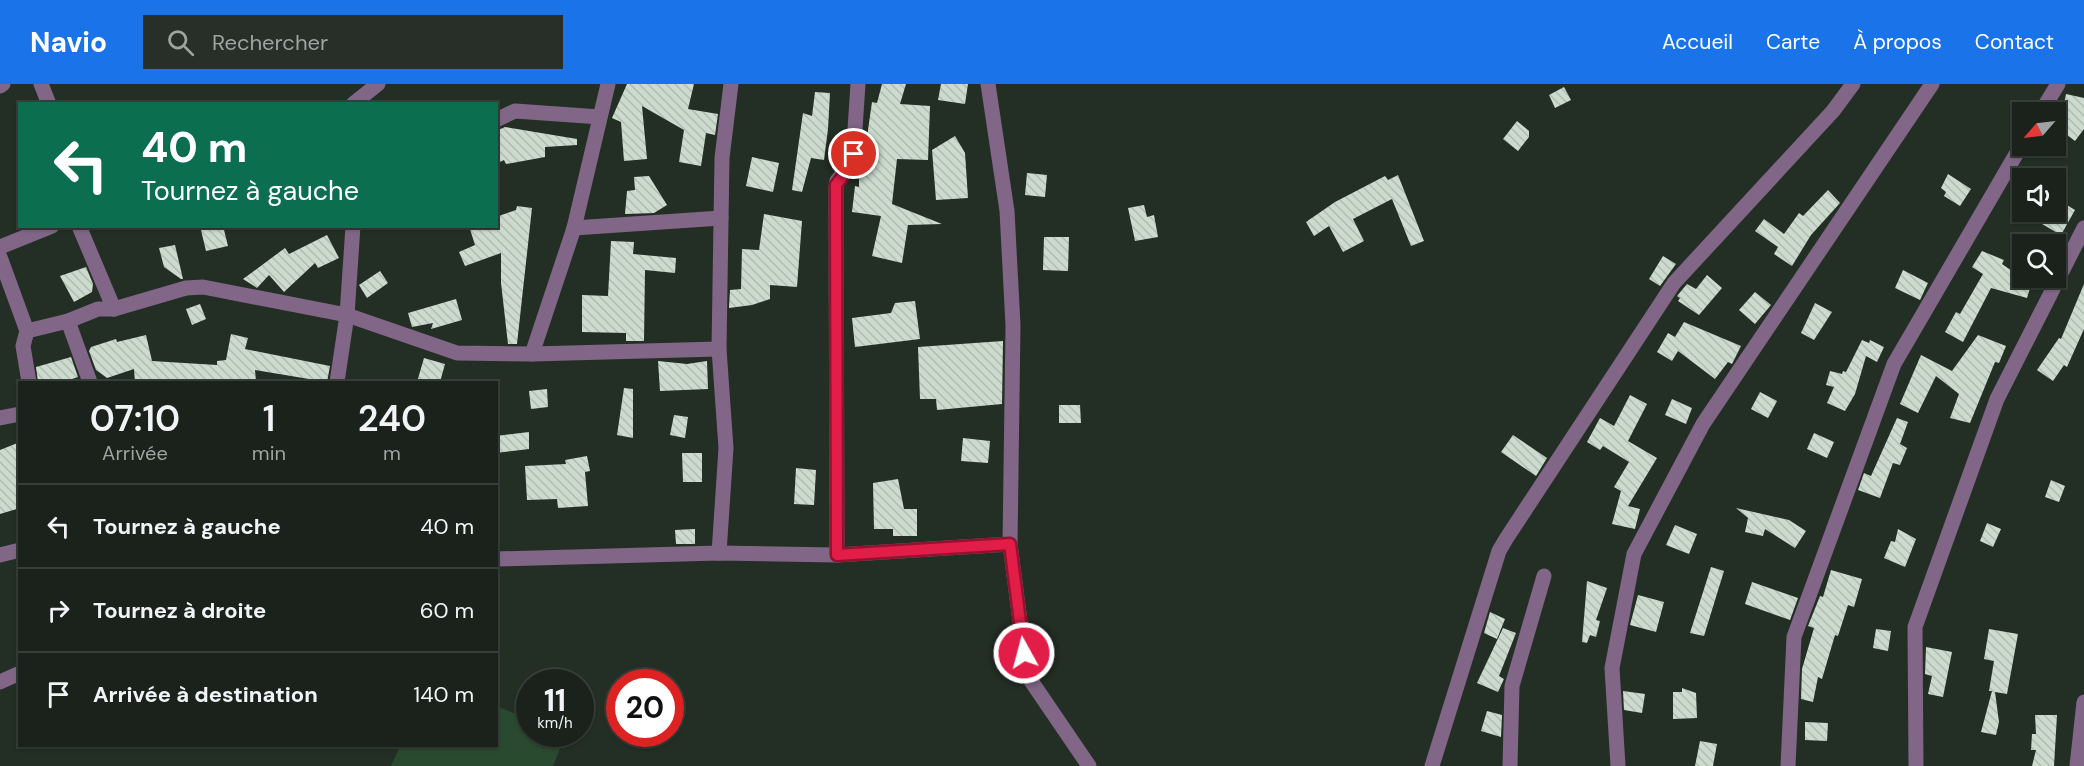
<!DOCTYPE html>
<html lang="fr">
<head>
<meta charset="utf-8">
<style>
  :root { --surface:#1a221b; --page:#272f28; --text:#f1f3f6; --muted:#9fa4a3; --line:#383f3a; --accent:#1a73e8 }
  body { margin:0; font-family:"DM Sans",sans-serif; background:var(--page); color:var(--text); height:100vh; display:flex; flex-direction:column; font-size:22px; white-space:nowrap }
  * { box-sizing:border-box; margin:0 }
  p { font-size:20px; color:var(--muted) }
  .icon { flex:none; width:33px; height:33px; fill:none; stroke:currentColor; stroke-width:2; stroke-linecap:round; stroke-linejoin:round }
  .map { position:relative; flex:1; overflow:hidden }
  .drawer { position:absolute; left:18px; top:297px; width:480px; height:366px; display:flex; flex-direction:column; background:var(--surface); border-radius:0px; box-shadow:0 2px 4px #0004,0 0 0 2px var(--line) }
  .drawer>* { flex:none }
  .banner { position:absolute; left:18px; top:18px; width:480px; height:126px; border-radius:0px; box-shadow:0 2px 4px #0004,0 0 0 2px var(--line); background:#0b6e4f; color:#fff; overflow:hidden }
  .needle { width:39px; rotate:242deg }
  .fabs { position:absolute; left:2012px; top:18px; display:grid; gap:12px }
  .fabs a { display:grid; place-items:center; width:54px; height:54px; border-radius:0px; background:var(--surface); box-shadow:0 2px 4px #0004,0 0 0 2px var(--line); font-size:30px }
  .speed { position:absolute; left:516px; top:585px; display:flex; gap:12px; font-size:30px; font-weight:700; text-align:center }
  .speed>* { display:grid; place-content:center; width:78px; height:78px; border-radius:50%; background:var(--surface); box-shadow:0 2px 4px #0004,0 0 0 2px var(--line); line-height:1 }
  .speed small { font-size:15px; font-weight:400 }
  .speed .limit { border:9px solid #d22; background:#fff; color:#111 }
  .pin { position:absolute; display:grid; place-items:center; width:51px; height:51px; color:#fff; margin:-26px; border:3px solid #fff; border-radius:50%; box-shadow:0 2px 6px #0007 }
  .me { position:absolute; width:66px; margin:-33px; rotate:353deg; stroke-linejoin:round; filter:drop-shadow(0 0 4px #0008) }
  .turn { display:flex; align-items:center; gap:21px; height:126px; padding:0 24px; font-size:27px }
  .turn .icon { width:78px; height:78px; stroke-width:2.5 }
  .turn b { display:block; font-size:42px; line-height:51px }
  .eta { display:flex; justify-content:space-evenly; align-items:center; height:102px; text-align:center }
  .eta b { font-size:36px; font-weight:600; line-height:42px }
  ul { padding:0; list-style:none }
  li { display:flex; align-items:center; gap:18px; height:84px; padding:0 24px; border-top:2px solid var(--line) }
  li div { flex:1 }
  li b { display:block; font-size:22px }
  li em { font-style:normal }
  header { display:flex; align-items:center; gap:36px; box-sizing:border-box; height:84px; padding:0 30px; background:var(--accent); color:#fff }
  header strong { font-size:28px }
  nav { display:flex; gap:33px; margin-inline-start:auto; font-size:21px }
  .search { width:420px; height:54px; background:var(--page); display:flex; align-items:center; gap:15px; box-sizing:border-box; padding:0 21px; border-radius:0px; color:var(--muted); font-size:22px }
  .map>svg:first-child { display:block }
  .garden { fill:#2a4a2f }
  .building { fill:url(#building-back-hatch) }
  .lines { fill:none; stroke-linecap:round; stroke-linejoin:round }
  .minor { stroke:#816687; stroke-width:15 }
  .route-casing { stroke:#92132f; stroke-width:15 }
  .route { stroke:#e11d48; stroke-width:10 }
</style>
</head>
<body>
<header>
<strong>Navio</strong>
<div class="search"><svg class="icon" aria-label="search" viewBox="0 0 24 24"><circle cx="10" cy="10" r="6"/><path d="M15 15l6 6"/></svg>Rechercher</div>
<nav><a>Accueil</a><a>Carte</a><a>À propos</a><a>Contact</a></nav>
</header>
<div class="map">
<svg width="2084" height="682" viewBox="0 0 2084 682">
  <defs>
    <pattern id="building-back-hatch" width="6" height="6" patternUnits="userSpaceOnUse" patternTransform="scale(1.5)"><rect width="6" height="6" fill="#ccdbcd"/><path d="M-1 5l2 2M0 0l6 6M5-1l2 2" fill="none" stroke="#b0bdb1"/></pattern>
  </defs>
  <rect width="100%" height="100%" fill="#232e24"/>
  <polygon class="garden" points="497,622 529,636 530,650 565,652 553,682 391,682 400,662 496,662"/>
  <g class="building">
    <polygon points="627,0 694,0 688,25 718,30 715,51 706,49 701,82 679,78 684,46 642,22 647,75 624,77 621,38 612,34"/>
    <polygon points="882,0 906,0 900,20 930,22 928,76 897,75 892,120 942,140 908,141 902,179 872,172 881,132 852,128 855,102 859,103 859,84 863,76 864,60 866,60 872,18 877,19"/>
    <polygon points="941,0 968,0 965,20 938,16"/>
    <polygon points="1564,3 1571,16 1555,24 1549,11"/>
    <polygon points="815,8 830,9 828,45 824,76 811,74 802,108 792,106 803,29 812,32"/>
    <polygon points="2066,10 2084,14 2084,45 2075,57 2059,45"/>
    <polygon points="1517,37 1529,47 1529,53 1518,67 1503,55"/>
    <polygon points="505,43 577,55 577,61 545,63 545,73 506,80 504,76 496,80 496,47"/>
    <polygon points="955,52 965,69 968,114 936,116 932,66"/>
    <polygon points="752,73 779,79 773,108 746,102"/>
    <polygon points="1027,89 1047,91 1045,113 1025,111"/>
    <polygon points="1948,90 1971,105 1960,122 1944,112 1946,108 1941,104"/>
    <polygon points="1398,91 1424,157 1411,162 1392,115 1353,135 1364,157 1343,168 1329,142 1314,152 1306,138 1335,118 1385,92 1388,96"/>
    <polygon points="649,92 667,121 654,129 625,130 627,107 635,106 634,93"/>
    <polygon points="1828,106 1840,119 1811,151 1792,182 1774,170 1778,163 1755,147 1764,135 1784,150 1799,129 1803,132"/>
    <polygon points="2057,115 2075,126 2061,151 2042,140 2049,128 2055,128"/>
    <polygon points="1144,121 1147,133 1154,131 1158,153 1135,157 1128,124"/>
    <polygon points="517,122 532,124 517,260 508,260 501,199 501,169 465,182 459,168 475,161 469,142 496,142 496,133 516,126"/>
    <polygon points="764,130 802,137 797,203 770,201 770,215 752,221 729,224 730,206 741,205 742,165 759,166"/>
    <polygon points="200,142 223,142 228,162 206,167"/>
    <polygon points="327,151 339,174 318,184 315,179 284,208 269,191 257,204 243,195 285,164 289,170"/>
    <polygon points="1044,153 1069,153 1068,187 1043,186"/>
    <polygon points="611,157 634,158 633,170 676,174 675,189 645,186 644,257 626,257 626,249 582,248 582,211 608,212"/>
    <polygon points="175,161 183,195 181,195 164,183 159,164"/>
    <polygon points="1982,167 2004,176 2002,180 2022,194 2033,194 2027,214 1991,204 1963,258 1945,248 1956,228 1960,230 1983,190 1972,183"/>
    <polygon points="1663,172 1676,180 1660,202 1649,195"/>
    <polygon points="86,183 93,200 92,208 74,218 60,192"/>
    <polygon points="1903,186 1928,199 1920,216 1895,204"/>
    <polygon points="380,187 388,199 367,214 359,201"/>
    <polygon points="1707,191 1722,204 1699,231 1678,217 1680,214 1677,212 1687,200 1696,205"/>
    <polygon points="2084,200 2084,245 2067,283 2064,281 2053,297 2037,286 2059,254 2061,255"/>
    <polygon points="1755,208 1771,221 1755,240 1739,226"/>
    <polygon points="456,215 462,236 431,245 433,239 412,243 408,229"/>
    <polygon points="915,217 920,255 855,263 852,234 891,229 895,219"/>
    <polygon points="1815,219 1832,228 1814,256 1801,249"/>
    <polygon points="200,220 206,235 192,241 186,225"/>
    <polygon points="1684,238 1741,262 1732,280 1728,278 1715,295 1678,267 1672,277 1657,268 1668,249 1675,253"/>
    <polygon points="231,250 248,254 245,265 330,282 327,298 255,286 256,297 135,298 134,285 107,294 96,286 89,267 91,263 116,255 117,258 146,251 152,277 217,281 217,277 226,276"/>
    <polygon points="1978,251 2006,262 1999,279 1995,278 1970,339 1950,334 1959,310 1936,292 1918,329 1900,320 1921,271 1952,287"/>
    <polygon points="1862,256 1869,259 1870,256 1884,263 1877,278 1866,272 1855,310 1845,327 1827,319 1834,303 1826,301 1830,287 1842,290 1843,287 1846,288"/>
    <polygon points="1003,257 1002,320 937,326 936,315 920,315 918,263"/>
    <polygon points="71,273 78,293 63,298 38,298 36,283"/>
    <polygon points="424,274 445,280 440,298 417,298"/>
    <polygon points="658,277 687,280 707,277 708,305 660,307"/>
    <polygon points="624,304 633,305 633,354 617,351"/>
    <polygon points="547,305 548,323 531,325 529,307"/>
    <polygon points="1760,308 1777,317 1768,334 1751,325"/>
    <polygon points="1630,311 1647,320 1628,357 1657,374 1628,422 1640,425 1635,445 1612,440 1621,407 1614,403 1629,378 1603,362 1600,366 1587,358 1600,334 1614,342"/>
    <polygon points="1672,315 1692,324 1686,340 1665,331"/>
    <polygon points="1059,321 1080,321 1081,339 1059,339"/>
    <polygon points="674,331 688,333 685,354 670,351"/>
    <polygon points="1897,334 1908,338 1900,360 1907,364 1900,381 1893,379 1880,414 1858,406 1864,389 1871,392"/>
    <polygon points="529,348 529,365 496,369 496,352"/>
    <polygon points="1814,349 1834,358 1827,374 1807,365"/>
    <polygon points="1513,351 1547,374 1536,392 1501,368"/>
    <polygon points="963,354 990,357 988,379 961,377"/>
    <polygon points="20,358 20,424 0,430 0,366"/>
    <polygon points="682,369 702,369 702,398 683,398"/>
    <polygon points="587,372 590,387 585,388 588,422 558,424 557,415 527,416 525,382 566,380 565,376"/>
    <polygon points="796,384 816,386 814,421 794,420"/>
    <polygon points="898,395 904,425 917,425 917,452 893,452 893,445 874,445 873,399"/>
    <polygon points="2051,396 2065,402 2059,418 2045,413"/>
    <polygon points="1736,424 1789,436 1806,447 1795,464 1765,445 1763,452 1745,448 1748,434"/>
    <polygon points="1987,439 2001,445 1993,463 1980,457"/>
    <polygon points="1675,441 1697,450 1689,470 1666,461"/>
    <polygon points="695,445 695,460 676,460 675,446"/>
    <polygon points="1898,445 1916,455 1905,483 1884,474 1891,457 1895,458"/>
    <polygon points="1711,483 1724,487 1704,552 1690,549"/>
    <polygon points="1831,486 1862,495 1854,523 1848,521 1838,552 1835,551 1822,595 1818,593 1813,618 1801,615 1802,585 1814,544 1808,542 1820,512 1823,513"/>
    <polygon points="1587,497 1607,504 1596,536 1600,537 1596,553 1590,551 1587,559 1582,558"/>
    <polygon points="1752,498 1798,514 1790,536 1745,520"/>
    <polygon points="1638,511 1664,518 1656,548 1630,541"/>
    <polygon points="1490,528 1505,535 1497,555 1484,549"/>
    <polygon points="1503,544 1516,549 1499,592 1504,595 1498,608 1477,599"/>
    <polygon points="1876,545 1891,547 1888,567 1873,564"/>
    <polygon points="1989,545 2018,550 2007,610 1995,608 1999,638 1996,651 1981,648 1992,607 1989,607 1994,577 1984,575"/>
    <polygon points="1926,563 1952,568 1943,613 1928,610 1932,592 1925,590"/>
    <polygon points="1682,604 1696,609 1697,634 1673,635 1673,608 1682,608"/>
    <polygon points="1623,607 1645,610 1642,629 1624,626"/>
    <polygon points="1487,627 1502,631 1501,653 1481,647"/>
    <polygon points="2035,631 2057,631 2054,682 2032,682 2036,666 2031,666 2032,650 2036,650"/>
    <polygon points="1805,638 1828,639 1827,657 1805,656"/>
    <polygon points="1700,657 1717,660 1713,682 1695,682"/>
  </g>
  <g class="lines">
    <g class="minor">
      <polyline points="41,0 49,20"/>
      <polyline points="988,0 1007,127 1013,241 1010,460"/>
      <polyline points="0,2 3,0"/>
      <polyline points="353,20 378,0"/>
      <polyline points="2041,28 2058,0"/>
      <polyline points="496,36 515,27 600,33"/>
      <polyline points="79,142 114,225"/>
      <polyline points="574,144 721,134"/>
      <polyline points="0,163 52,142"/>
      <polyline points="0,173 27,247"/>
      <polyline points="68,237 90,298"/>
      <polyline points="532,270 574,144 608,0"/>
      <polyline points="29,298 23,262 27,247 68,237 98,225 114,225 186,204 203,203 347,231 457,269 532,270 719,265"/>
      <polyline points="337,298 347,231 353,142"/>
      <polyline points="0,334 20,330"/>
      <polyline points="719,469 726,364 719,265 722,74 731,0"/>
      <polyline points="0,471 20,466"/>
      <polyline points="837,471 836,104 837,97 853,75 858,0"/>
      <polyline points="496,475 719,469 837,471 1010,460 1027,591 1089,682"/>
      <polyline points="0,598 20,589"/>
      <polyline points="1432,682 1499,467 1506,455 1674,199 1833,27 1853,0"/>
      <polyline points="1510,682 1512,602 1544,492"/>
      <polyline points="1618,682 1612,584 1634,470 1703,340 1932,0"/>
      <polyline points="1788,682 1794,553 1894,280 2022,60"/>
      <polyline points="1916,682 1915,543 1997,315 2084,144"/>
      <polyline points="2077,682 2084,618"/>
    </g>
  </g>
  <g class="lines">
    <defs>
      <polyline id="route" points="854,70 852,80 836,101 837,471 1010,460 1024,569"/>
    </defs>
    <use href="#route" class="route-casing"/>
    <use href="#route" class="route"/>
  </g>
</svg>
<div class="fabs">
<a><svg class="needle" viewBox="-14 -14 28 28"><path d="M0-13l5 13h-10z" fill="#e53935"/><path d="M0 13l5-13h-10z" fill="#9fa4a3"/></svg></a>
<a><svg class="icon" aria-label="sound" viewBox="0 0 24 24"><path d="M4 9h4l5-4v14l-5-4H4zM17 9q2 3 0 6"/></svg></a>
<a><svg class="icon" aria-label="search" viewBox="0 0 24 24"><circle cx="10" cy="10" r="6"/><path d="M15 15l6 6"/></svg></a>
</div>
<div class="speed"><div>11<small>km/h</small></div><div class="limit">20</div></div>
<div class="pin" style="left:854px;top:70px;background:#d93025"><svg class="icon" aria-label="arrive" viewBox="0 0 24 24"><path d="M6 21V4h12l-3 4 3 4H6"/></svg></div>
<svg class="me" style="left:1024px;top:569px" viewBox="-20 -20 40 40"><circle r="17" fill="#e11d48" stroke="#fff" stroke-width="3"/><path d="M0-11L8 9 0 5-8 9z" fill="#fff"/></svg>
<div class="banner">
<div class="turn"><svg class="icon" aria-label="left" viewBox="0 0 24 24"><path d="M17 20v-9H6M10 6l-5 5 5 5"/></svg><div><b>40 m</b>Tournez à gauche</div></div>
</div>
<section class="drawer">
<div class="eta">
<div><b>07:10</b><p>Arrivée</p></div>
<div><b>1</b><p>min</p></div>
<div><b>240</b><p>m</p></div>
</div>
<ul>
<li><svg class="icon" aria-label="left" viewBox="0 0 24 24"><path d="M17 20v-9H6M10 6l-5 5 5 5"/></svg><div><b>Tournez à gauche</b></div><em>40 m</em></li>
<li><svg class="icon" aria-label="right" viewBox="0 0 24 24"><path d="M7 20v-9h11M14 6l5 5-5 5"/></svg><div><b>Tournez à droite</b></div><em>60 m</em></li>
<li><svg class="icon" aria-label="arrive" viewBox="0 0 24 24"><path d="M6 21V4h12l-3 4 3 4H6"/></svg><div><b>Arrivée à destination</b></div><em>140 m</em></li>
</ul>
</section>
</div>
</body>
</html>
